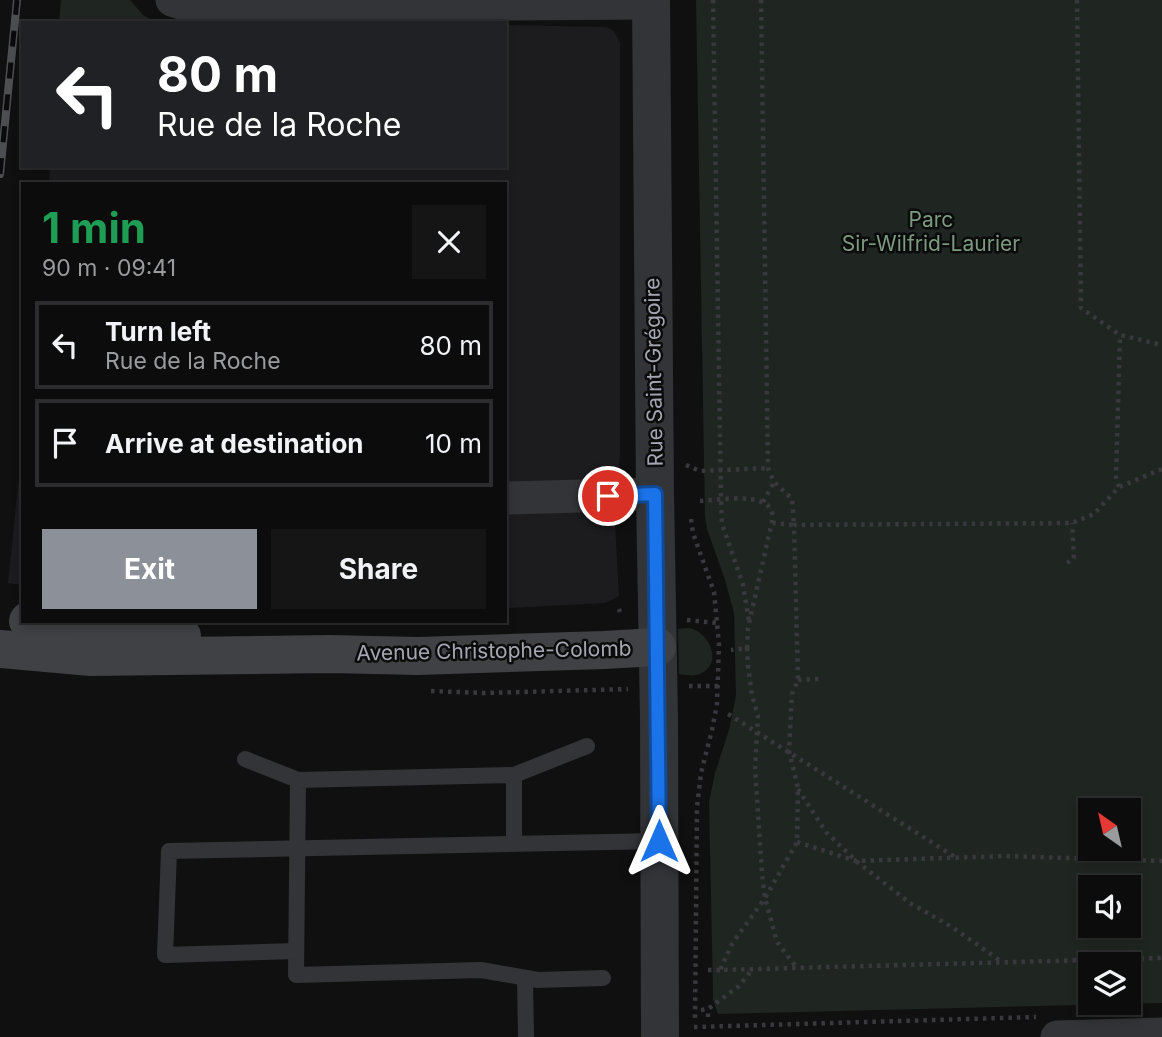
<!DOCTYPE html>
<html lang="en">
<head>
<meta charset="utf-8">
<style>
  :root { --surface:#0c0c0d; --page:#151516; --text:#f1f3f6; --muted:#9a9b9d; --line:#2c2c2e; --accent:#8c9099 }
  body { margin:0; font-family:Inter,sans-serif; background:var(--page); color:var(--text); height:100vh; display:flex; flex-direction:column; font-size:26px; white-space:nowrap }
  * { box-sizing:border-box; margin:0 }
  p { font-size:23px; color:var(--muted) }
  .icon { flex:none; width:38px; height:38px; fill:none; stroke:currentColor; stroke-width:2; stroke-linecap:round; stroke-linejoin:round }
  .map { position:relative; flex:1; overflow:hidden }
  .details { position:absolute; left:21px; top:182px; width:486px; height:441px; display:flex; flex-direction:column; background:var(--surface); border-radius:0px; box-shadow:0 4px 10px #0003,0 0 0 2px var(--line) }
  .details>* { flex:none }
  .banner { position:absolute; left:21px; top:21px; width:486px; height:147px; border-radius:0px; box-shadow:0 4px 10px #0003,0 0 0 2px var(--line); background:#202124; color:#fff; overflow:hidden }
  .needle { width:46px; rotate:326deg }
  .buttons { position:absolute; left:1078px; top:798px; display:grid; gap:14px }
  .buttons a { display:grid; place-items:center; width:63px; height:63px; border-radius:0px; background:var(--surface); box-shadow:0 4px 10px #0003,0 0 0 2px var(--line); font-size:35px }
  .pin { position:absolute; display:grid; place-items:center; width:60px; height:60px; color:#fff; margin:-30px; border:4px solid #fff; border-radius:50%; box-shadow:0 2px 7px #0007 }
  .me { position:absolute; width:77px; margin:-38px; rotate:0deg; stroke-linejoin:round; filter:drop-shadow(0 0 5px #0008) }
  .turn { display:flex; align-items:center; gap:24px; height:147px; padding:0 21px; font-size:32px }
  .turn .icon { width:91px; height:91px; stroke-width:2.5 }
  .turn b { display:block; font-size:49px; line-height:60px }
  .round { display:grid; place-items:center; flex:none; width:74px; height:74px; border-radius:0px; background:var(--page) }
  .overview { display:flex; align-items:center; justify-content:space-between; height:119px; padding:0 21px }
  h1 { font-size:42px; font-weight:700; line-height:52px; color:#1e9e55 }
  .action { display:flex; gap:14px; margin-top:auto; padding:14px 21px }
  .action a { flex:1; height:80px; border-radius:0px; background:var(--accent); color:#fff; font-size:28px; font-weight:700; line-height:80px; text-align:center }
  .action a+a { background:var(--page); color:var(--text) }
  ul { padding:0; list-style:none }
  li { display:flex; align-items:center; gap:21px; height:88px; margin:0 14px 10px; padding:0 7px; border:4px solid var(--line); border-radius:0px }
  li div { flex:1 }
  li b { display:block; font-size:26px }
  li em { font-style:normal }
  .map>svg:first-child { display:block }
  .built { fill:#1c1c1e }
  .green { fill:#1f2520; fill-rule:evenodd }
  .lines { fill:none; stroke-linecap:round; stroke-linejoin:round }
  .path { stroke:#38383d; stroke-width:4.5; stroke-dasharray:3.5 5; stroke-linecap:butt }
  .service { stroke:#333438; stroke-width:16 }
  .minor { stroke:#333438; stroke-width:33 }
  .tertiary { stroke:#333438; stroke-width:38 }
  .secondary { stroke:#404145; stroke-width:38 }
  .rail-casing { stroke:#4d4e52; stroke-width:8 }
  .rail { stroke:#0b0b0c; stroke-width:5; stroke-dasharray:16; stroke-linecap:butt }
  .route-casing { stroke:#114b97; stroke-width:18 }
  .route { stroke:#1a73e8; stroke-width:12 }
  .labels { text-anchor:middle; stroke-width:5; stroke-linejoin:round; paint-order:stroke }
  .park-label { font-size:21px; fill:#7c9a80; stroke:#0b0b0c }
  .street-label { font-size:21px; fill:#a3a6b0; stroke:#0b0b0c }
</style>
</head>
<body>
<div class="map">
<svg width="1162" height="1037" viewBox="0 0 1162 1037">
  <rect width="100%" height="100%" fill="#101011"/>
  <g class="built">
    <polygon points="506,25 606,27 614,31 620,43 620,455 615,524 619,596 605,603 506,608 506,184 49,184 50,166 506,166"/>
    <polygon points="23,440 23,585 8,583"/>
  </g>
  <g class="green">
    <polygon points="61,0 130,0 143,15 157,23 59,23"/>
    <path d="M696,0h466v1003l-444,11 -5,-14v-8l-4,-190 6,-29 14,-43 7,-35 -2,-82 -9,-33 -18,-51 -2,-12zM1090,810h39v39h-39zM1129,887v39h-39v-39zM1129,964v39h-39v-39z"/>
    <path d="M690,628c19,5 33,34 12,45 -7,4 -16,2 -23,1l-1,-45z"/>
  </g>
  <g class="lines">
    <g class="path">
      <polyline points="713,0 721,500 722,524 743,585 749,621"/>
      <polyline points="761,0 768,468 774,482 792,499 794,525 773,523"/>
      <polyline points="1077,0 1081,308 1120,335 1162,345"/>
      <polyline points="686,465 700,471 768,468"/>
      <polyline points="1162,469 1119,487 1094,514 1072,523 794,525 798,680 792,694 789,751 798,788 797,842 765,898 732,944 720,970 1162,958"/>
      <polyline points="1119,487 1116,477 1120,335"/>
      <path d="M700,501c16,-1 50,-6 64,2 6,3 8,8 9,14l-25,111 -1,20 -16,2"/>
      <polyline points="763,502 774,482"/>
      <polyline points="691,519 693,533 714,592 719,644 717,704 712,730 701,773 697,807 695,1018"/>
      <polyline points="1067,563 1074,558 1072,523"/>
      <polyline points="619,609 620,612"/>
      <polyline points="687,620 718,623"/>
      <polyline points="747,648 748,666 752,695 758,716 755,769 762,873 765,898 777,942 797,968"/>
      <polyline points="798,680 820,679"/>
      <polyline points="689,686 719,686"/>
      <polyline points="431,691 485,693 628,689"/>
      <polyline points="728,714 955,857"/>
      <polyline points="798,789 826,832 856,861 910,903 952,927 1002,962"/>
      <polyline points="797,842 856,861 1005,856 1162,861"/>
      <polyline points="708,970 720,970"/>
      <polyline points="701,1010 708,1009 739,986 751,971"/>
      <polyline points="708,1017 708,1009"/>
      <polyline points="694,1027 1036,1017"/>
    </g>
    <g class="service">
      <polyline points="245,759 298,780"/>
      <polyline points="514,775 587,746"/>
      <polyline points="514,843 514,775 298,780 296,975 481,970 538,980 603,978"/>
      <polyline points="296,951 165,955 169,851 659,841"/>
      <polyline points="525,978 526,1037"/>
    </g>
    <g class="minor">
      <polyline points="172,0 190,6 651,3"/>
      <polyline points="506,498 655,494"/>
      <polyline points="1057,1037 1162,1034"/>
    </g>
    <polyline class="tertiary" points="651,0 655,494 659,719 660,1037"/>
    <g class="secondary">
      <polyline points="28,621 97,625 182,636"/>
      <polyline points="0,649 91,657 330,654 418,656 604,650 657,647"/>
    </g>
    <defs>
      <polyline id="rail" points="0,174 17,0"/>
    </defs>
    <use href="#rail" class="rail-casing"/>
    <use href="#rail" class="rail"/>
  </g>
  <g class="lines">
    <defs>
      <polyline id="route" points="608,496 655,494 659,841"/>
    </defs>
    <use href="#route" class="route-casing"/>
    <use href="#route" class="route"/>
  </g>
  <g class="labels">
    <g class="park-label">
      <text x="931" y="227">Parc<tspan x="931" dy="24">Sir-Wilfrid-Laurier</tspan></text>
    </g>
    <g class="street-label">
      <text transform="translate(654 372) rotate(-91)" y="7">Rue Saint-Grégoire</text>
      <text transform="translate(494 651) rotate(-1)" y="7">Avenue Christophe-Colomb</text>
    </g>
  </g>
</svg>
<div class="buttons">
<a><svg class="needle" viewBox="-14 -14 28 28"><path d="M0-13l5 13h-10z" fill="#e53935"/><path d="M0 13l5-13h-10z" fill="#9a9b9d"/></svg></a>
<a><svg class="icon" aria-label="sound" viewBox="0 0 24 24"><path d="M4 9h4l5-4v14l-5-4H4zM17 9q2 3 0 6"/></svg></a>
<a><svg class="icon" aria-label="layers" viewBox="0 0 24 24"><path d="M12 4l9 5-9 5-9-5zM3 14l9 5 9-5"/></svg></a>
</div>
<div class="pin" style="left:608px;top:496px;background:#d93025"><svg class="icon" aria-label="arrive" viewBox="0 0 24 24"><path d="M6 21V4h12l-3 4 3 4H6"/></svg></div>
<svg class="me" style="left:659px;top:841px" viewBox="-20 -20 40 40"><path d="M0-17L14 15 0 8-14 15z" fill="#1a73e8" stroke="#fff" stroke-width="4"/></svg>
<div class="banner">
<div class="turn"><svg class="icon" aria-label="left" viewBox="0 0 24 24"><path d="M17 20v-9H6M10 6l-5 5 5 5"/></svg><div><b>80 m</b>Rue de la Roche</div></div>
</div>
<section class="details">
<div class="overview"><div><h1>1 min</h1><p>90 m · 09:41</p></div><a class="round"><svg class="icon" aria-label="close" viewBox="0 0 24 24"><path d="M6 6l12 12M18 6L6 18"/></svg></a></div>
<ul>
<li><svg class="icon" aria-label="left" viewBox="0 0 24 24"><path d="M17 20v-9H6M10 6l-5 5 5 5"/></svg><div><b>Turn left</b><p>Rue de la Roche</p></div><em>80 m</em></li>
<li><svg class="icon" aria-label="arrive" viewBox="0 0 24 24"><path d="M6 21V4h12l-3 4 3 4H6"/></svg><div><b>Arrive at destination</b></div><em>10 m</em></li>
</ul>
<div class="action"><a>Exit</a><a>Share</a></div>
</section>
</div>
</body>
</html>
